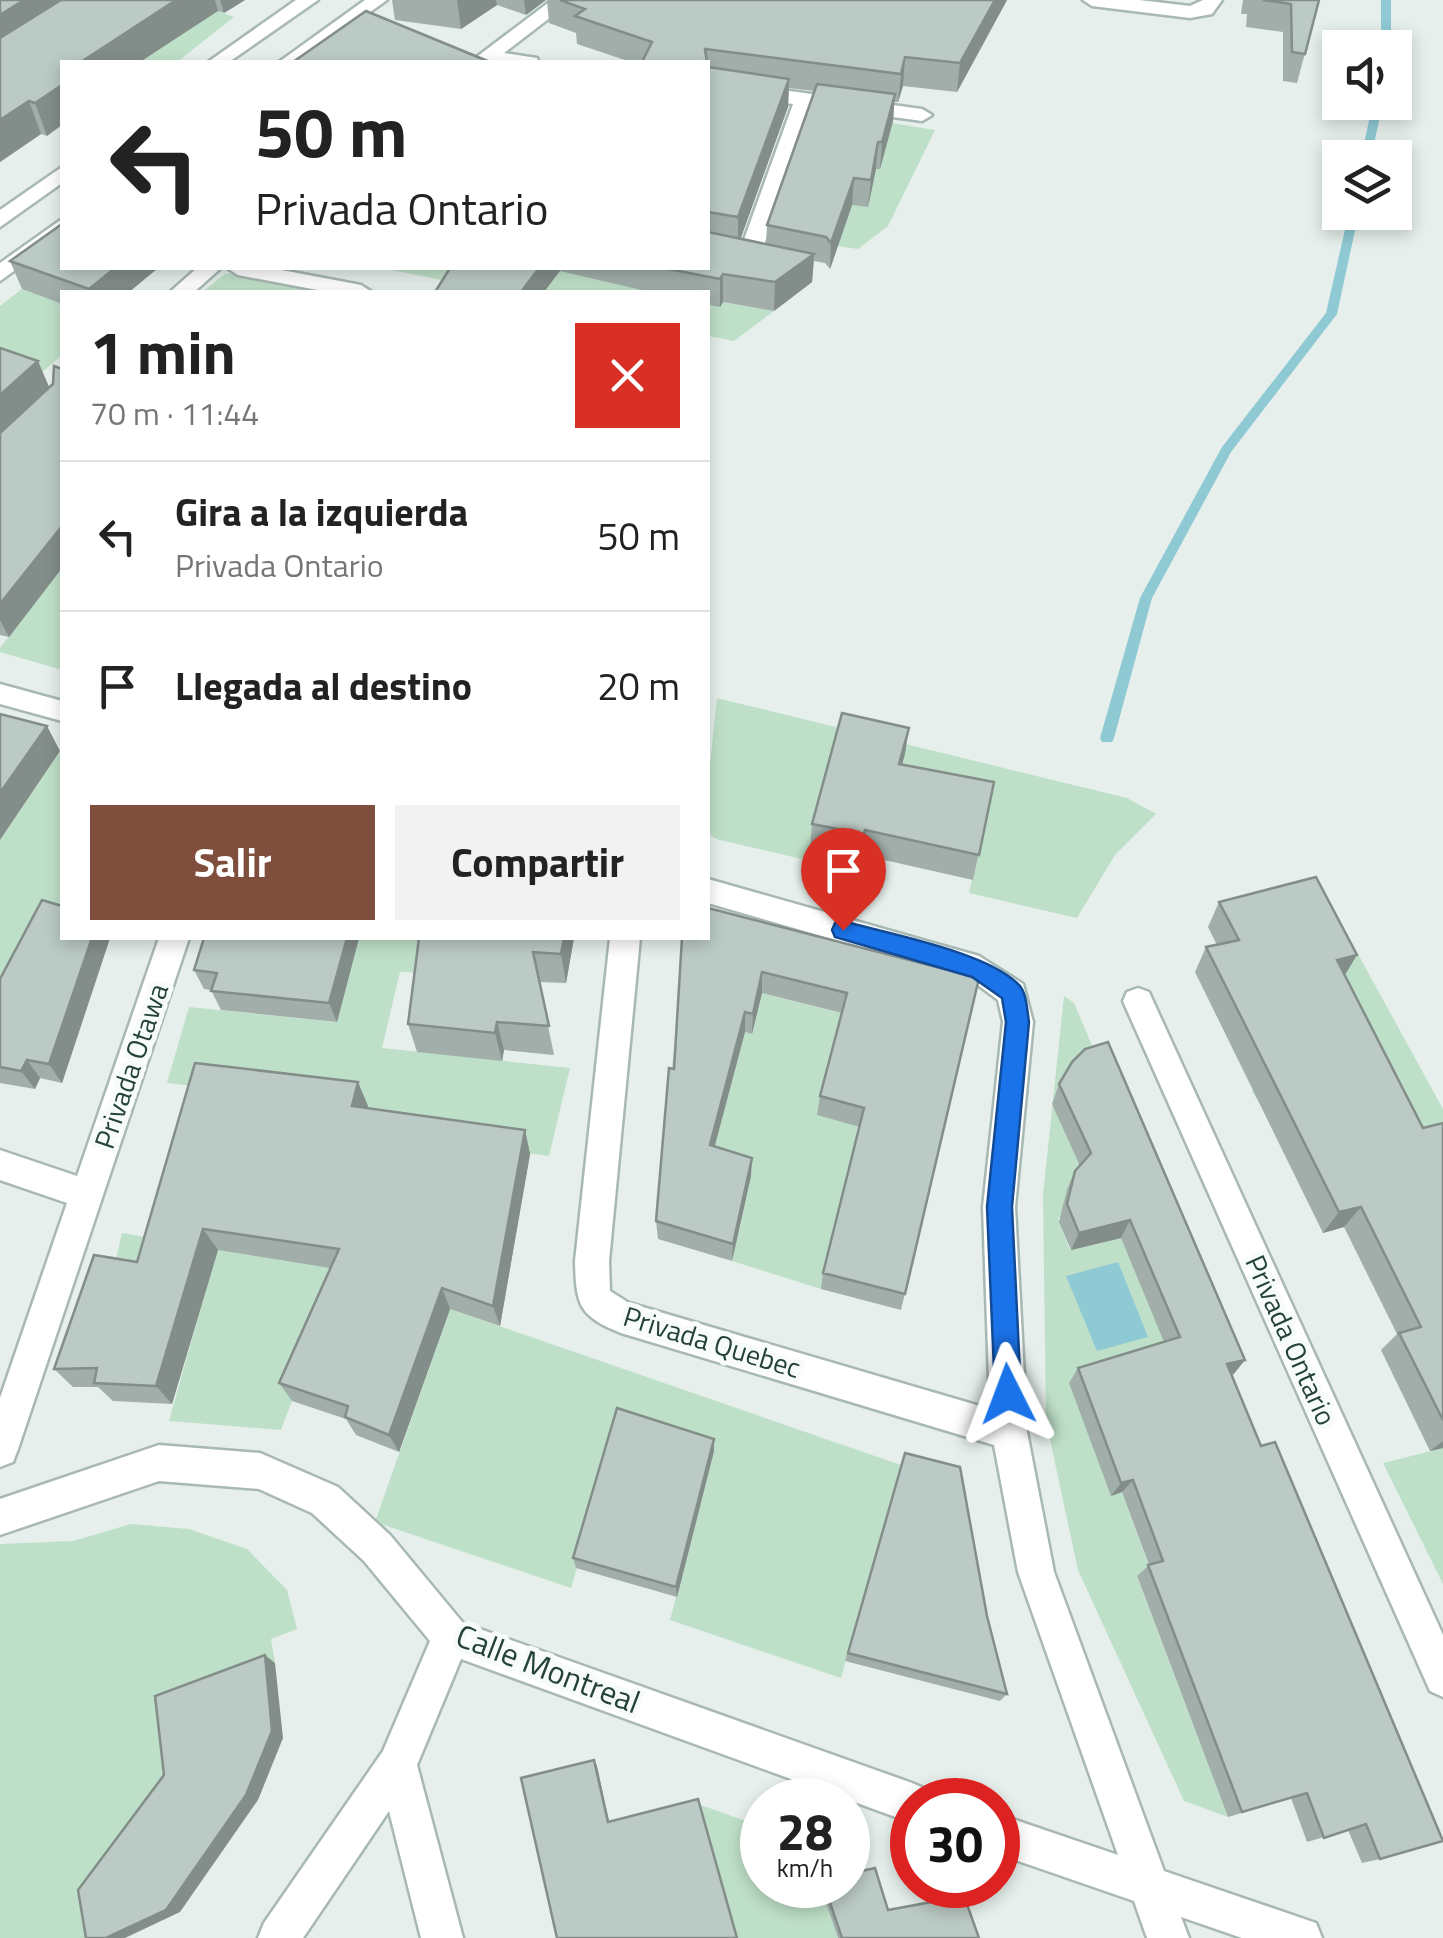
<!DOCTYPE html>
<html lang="es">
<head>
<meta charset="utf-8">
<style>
  :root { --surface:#fff; --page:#f2f2f2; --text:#222; --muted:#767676; --line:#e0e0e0; --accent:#804e3d }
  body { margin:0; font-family:"Titillium Web",sans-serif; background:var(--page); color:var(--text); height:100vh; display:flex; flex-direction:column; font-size:38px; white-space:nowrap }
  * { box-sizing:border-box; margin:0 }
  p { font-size:32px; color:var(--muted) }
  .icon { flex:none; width:55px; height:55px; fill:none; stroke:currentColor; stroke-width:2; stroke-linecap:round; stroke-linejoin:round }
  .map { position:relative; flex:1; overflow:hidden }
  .sheet { position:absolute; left:60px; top:290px; width:650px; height:650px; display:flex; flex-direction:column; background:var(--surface); border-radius:0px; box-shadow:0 5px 15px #0003 }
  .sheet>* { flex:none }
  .guide { position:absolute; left:60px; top:60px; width:650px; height:210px; border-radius:0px; box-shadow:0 5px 15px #0003; background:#fff; color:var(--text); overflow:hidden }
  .buttons { position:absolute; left:1322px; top:30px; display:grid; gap:20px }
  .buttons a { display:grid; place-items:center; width:90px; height:90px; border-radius:0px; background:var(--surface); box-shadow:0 5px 15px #0003; font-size:50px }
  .speed { position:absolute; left:740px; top:1778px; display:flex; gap:20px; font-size:50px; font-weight:700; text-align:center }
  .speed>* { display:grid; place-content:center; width:130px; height:130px; border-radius:50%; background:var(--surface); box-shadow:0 5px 15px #0003; line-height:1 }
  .speed small { font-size:25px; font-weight:400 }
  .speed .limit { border:15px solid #d22; background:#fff; color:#111 }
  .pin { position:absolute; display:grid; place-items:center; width:85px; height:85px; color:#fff; margin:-102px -42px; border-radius:50% 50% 50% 0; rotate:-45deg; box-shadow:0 0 10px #0007 }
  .pin .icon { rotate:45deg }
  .me { position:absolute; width:110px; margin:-55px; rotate:357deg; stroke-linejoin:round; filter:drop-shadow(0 0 8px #0008) }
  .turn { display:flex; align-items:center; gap:35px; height:210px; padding:0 30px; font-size:45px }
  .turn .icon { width:130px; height:130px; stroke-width:2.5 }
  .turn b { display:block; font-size:70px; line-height:85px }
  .round { display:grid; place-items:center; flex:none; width:105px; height:105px; border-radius:0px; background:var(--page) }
  .headline { display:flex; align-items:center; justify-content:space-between; height:170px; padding:0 30px }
  h1 { font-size:60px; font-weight:700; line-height:75px }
  .cta { display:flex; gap:20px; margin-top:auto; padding:20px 30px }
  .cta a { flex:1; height:115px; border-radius:0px; background:var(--accent); color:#fff; font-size:40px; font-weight:700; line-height:115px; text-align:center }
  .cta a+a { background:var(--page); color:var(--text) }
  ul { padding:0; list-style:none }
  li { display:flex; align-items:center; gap:30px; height:150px; padding:0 30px; border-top:2px solid var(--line) }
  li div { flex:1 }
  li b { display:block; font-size:38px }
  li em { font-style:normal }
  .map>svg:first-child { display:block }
  .green { fill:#bfe0c8 }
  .water { fill:#8ec9d4 }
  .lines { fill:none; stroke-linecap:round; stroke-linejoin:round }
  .stream { fill:#8ec9d4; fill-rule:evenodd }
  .minor-casing { stroke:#a8b8b2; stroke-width:5 }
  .minor { fill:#fff; fill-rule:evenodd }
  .wall { fill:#a1aea9; fill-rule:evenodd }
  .shaded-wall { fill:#838d89 }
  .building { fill:#bbcac4; stroke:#838d89; stroke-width:2.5 }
  .route { fill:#1a73e8; stroke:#114b97; stroke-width:2.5 }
  .labels { text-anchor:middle; stroke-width:10; stroke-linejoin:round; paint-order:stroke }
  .street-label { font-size:28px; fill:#24423a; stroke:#f7fbf9 }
  .near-street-label { font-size:32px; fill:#24423a; stroke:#f7fbf9 }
</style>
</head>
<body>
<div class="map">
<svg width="1443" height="1938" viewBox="0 0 1443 1938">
  <rect width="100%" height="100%" fill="#e6efeb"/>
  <g class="green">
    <polygon points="186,0 234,17 177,62 146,62 84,38"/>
    <polygon points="892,123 935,130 888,226 858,249 838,246 820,201 864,191"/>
    <polygon points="381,268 556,268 654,292 502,292"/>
    <polygon points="238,273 332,292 202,292 225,274"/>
    <polygon points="22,289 62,304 62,355 31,382 0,372 0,306"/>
    <polygon points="723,302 774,311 734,341 708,336 708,305 719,307"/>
    <polygon points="62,568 62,670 0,652 0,648"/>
    <polygon points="717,698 1127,798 1156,814 1115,855 1077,918 969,893 988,808 839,739 806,860 716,839 708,833 708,783"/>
    <polygon points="62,748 62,923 0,1025 0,840"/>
    <polygon points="1319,883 1443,1109 1443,1140 1406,1150 1368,1075 1259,1103 1252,1091 1364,1063 1295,888"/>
    <polygon points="354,938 434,938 426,973 400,972 382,1048 570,1068 549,1156 404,1137 372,1282 901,1465 884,1522 967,1549 984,1625 864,1592 841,1678 670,1620 714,1451 620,1422 571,1588 375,1522 438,1343 292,1401 281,1430 169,1421 202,1303 112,1276 122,1233 218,1250 209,1088 167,1083 189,1007 336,1022"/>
    <polygon points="762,993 845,1014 863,1128 821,1289 732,1261 751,1177 710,1163 671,1073 679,1016 752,1034"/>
    <polygon points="1064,996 1074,1003 1099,1062 1079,1211 1058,1218 1070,1250 1169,1225 1169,1353 1111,1496 1122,1492 1151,1572 1137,1577 1228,1817 1184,1801 1078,1570 1046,1421 1043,1195"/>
    <polygon points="1443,1448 1443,1584 1383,1463"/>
    <polygon points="131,1524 189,1529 247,1549 287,1590 297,1629 271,1639 275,1663 168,1703 178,1781 102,1938 0,1938 0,1544 73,1541"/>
    <polygon points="698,1804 762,1827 762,1885 820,1885 838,1938 737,1938"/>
  </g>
  <polygon class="water" points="1118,1262 1148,1337 1097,1351 1066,1276"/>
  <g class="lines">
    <g class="stream">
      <rect x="1381" y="0" width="10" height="48"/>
      <polygon points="1373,102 1383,102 1371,158 1361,158"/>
      <polygon points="1349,212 1359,212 1337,314 1231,452 1152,598 1114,738 1112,742 1102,742 1100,738 1140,598 1222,447 1326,313"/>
    </g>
    <defs>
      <g id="minor">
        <polygon points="296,0 318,0 229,62 208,62"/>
        <polygon points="365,0 387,0 300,62 279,62"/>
        <polygon points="552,0 573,0 504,53 537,58 539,62 470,62"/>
        <polygon points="1083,0 1139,0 1190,6 1203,0 1222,0 1212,14 1190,18 1092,6"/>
        <polygon points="708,80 922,109 932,115 922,121 813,106 759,259 748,266 737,259 793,104 708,92"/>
        <polygon points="62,167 62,183 0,227 0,210"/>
        <polygon points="62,219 62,236 0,281 0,263"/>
        <polygon points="197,268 221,268 194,292 170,292"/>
        <polygon points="227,268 271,268 361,285 372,292 328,292 238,275"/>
        <polygon points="0,684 62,701 62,721 0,704"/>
        <path d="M708,879l271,77 44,28 10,38 -18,185 12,225 27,140 110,299 152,52 6,15h-80l-61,-21 8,21h-42l-13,-37 -136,-47v-40l120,41 -100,-283 -24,-127 -373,-112c-43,-17 -45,-29 -46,-72l35,-323h30l-31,323 1,30 19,12 361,106 -7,-202 20,-185 -5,-22 -28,-21 -262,-76z"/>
        <polygon points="159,938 189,938 18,1449 13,1462 0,1467 0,1398 67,1203 0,1180 0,1150 77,1176"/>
        <polygon points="1138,988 1149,992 1153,1001 1443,1635 1443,1697 1430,1691 1123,1001 1127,992"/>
        <polygon points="159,1445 260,1453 338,1487 390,1535 463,1623 912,1783 926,1789 931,1800 912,1800 912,1823 461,1659 417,1765 463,1938 421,1938 389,1811 303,1938 258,1938 264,1923 383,1751 430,1641 364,1561 312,1513 259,1489 159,1481 0,1535 0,1499"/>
      </g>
    </defs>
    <use href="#minor" class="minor-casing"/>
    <use href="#minor" class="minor"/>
  </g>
  <g class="wall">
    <polygon points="0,0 245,0 224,13 218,11 62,62 47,136 41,134 0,162"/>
    <polygon points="392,0 546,0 526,15 497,5 461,29 395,20"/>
    <path d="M547,0h460l-50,92 -54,-6 -5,16h-4l-1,19 -13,48h-4l-8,38 -16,-2 -22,64 -5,-6 -11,-2 -2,21 -38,29 -51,-9 -3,5 -12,-2v-13h-58l-90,-21 -110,-3h258v-206h-77l-54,-18 -1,-11 -27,-10zM789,88l25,3 -47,134 -1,19 -26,-6 48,-131z"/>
    <polygon points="1243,0 1319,0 1297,83 1283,81 1283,32 1246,27 1247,14 1241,14"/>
    <polygon points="10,261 158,268 129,292 62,292 62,304 22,289"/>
    <polygon points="0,348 49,387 62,369 62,568 9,637 0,635"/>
    <polygon points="909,728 902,765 994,782 973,880 862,855 861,859 810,849 812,824"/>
    <polygon points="1219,902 1345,976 1423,1128 1443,1123 1443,1448 1430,1451 1381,1350 1397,1334 1344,1227 1323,1233 1195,972 1206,947 1217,945 1208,927"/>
    <polygon points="62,938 110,938 62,1083 40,1078 35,1089 0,1083 0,979"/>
    <polygon points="359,938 337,1022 221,1010 211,990 204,989 194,970"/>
    <polygon points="419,938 574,938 566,983 539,982 554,1055 504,1050 502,1061 417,1052 408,1024"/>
    <polygon points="682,938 979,978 901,1310 821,1289 823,1273 860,1127 817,1115 820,1096 842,1013 762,993 752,1034 745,1032 715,1146 751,1176 732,1261 658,1239 656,1221 674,1069"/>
    <polygon points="1059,1084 1232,1375 1380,1859 1362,1863 1348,1830 1307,1842 1291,1798 1228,1817 1137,1576 1149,1565 1122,1492 1111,1496 1069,1383 1078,1368 1164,1342 1121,1238 1071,1250 1059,1222 1067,1189 1075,1171 1080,1166 1052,1104"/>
    <polygon points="368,1106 368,1109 525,1130 530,1154 500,1326 450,1309 399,1452 356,1435 346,1419 292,1401 279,1383 330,1268 218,1250 172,1404 113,1401 98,1387 73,1387 54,1369 137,1262"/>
    <polygon points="714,1451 677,1597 576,1568 573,1558"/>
    <polygon points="901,1465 987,1616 1007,1694 1000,1701 845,1661"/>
    <polygon points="820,1885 848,1885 888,1910 979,1938 838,1938"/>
  </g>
  <g class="shaded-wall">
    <polygon points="24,0 86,0 0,55 0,15"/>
    <polygon points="176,0 215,0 218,11 140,62 81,62"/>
    <polygon points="220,0 245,0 224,13"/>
    <polygon points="457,0 496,0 497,5 461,29"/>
    <polygon points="524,0 546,0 526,15"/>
    <polygon points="995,0 1007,0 957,92 960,63"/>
    <polygon points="905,57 903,86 898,102 901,74"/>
    <polygon points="789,79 788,107 738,246 738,217"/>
    <polygon points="62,85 62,125 47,136 35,103"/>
    <polygon points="895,94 893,121 880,169 882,142"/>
    <polygon points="29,101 41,134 0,162 0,120"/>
    <polygon points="878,142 876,169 868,207 871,180"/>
    <polygon points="854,178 852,205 830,269 831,243"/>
    <polygon points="814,254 812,282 774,311 775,282"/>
    <polygon points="115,268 158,268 129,292 90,292 89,289"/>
    <polygon points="539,268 559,268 560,271 544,292 521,292"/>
    <polygon points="723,274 723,302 720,307 720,279"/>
    <polygon points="38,361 50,389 0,434 0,395"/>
    <polygon points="62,526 62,568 9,637 0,620 0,604"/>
    <polygon points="47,726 60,751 0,840 0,793"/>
    <polygon points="909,728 905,754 895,790 899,764"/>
    <polygon points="92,938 110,938 62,1083 49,1064"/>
    <polygon points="347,938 359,938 337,1022 329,1003"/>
    <polygon points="564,938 574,938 566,983 561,954"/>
    <polygon points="1357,955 1342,980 1337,960"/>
    <polygon points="762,972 762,993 752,1034 753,1014"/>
    <polygon points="745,1012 745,1032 710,1163 710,1145"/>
    <polygon points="497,1022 504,1050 502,1061 495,1033"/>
    <polygon points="27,1060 40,1078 35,1089 21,1071"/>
    <polygon points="358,1082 368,1106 362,1130 352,1106"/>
    <polygon points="525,1130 530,1154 500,1326 493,1306"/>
    <polygon points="752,1158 751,1176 732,1261 733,1244"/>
    <polygon points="1361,1207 1344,1227 1323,1233 1339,1212"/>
    <polygon points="1130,1220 1121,1238 1071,1250 1079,1233"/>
    <polygon points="203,1229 218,1250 172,1404 156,1386"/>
    <polygon points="442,1288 450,1309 399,1452 389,1435"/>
    <polygon points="1245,1360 1233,1375 1227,1364"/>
    <polygon points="714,1439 714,1451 677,1597 676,1587"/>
    <polygon points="1443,1441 1443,1448 1430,1451"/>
    <polygon points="1133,1480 1122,1492 1111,1496 1121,1483"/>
    <polygon points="265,1655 275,1663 283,1738 258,1800 180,1912 125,1938 106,1938"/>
    <polygon points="594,1760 597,1766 610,1826 608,1822"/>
  </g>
  <g class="building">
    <polygon points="0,0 24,0 0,15"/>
    <polygon points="61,0 176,0 81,62 62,62 62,85 35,103 29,101 0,120 0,38"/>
    <polygon points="560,0 995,0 960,63 905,57 901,74 705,49 707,62 642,62 652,42 575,16 585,9"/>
    <polygon points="1263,0 1319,0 1305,54 1292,52 1291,4"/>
    <polygon points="366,11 490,62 293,62"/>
    <polygon points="708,67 789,79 738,217 708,212"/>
    <polygon points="817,84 895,94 882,142 878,142 871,180 854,178 831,243 826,237 767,225"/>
    <polygon points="62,224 62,268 115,268 89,289 10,261"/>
    <polygon points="708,232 814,254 775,282 723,274 720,279 663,268 708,268"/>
    <polygon points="450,268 539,268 521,292 435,292"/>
    <polygon points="0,348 38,361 0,395"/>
    <polygon points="54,366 62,369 62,526 0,604 0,433 53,384"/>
    <polygon points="842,713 909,728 899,764 994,782 979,855 865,830 864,834 812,824"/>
    <polygon points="0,714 47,726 0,793"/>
    <polygon points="1316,877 1357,955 1337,960 1423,1128 1443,1123 1443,1420 1399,1333 1421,1327 1361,1207 1339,1212 1206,947 1239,940 1219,902"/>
    <polygon points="42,900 62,906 62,938 92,938 49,1064 27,1060 21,1071 0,1067 0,979"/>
    <polygon points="708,908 979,978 905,1294 823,1273 864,1108 820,1096 847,993 762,972 753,1014 745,1012 710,1145 752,1158 733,1244 656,1221 669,1068 674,1069 682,938 708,938"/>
    <polygon points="204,938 347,938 329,1003 211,991 217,973 194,970"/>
    <polygon points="419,938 564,938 561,954 533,952 549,1026 497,1022 495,1033 408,1024"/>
    <polygon points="1108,1042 1245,1360 1227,1364 1261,1446 1275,1442 1443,1841 1380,1859 1366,1824 1324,1838 1307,1793 1242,1812 1148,1565 1163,1561 1133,1480 1121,1483 1078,1368 1180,1337 1130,1220 1079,1233 1067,1204 1075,1171 1091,1153 1059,1084 1072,1062 1085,1049"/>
    <polygon points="195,1063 358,1082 352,1106 525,1130 493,1306 442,1288 389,1435 345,1417 348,1406 279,1383 339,1249 203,1229 156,1386 94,1383 97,1368 54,1369 94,1255 137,1262"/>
    <polygon points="617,1408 714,1439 676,1587 573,1558"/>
    <polygon points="905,1453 960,1467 987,1616 1007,1694 848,1653"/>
    <polygon points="265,1655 272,1731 246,1795 166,1910 106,1938 86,1938 78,1890 164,1775 155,1696"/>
    <polygon points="594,1760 608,1822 698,1799 737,1938 557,1938 521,1778"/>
    <polygon points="875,1868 888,1910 964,1896 979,1938 842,1938 824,1885 848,1885 848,1874"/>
  </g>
  <path class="route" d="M843,921c45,13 145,31 176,64 8,8 8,26 10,37l-17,185 9,187 -4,10 -9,4 -10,-4 -3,-10 -8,-187 19,-185 -4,-24 -30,-21 -137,-40 -3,-7 3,-7z"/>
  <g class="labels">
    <g class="street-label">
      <text transform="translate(131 1066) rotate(-71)" y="10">Privada Otawa</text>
      <text transform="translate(1291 1340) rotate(66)" y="10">Privada Ontario</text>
      <text transform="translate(712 1342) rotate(17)" y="10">Privada Quebec</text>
    </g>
    <g class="near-street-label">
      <text transform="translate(548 1669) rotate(21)" y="11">Calle Montreal</text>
    </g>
  </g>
</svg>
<div class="buttons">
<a><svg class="icon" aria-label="sound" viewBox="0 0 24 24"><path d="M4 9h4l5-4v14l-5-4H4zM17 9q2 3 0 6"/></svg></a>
<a><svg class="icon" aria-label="layers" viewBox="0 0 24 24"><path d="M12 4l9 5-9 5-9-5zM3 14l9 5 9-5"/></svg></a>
</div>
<div class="speed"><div>28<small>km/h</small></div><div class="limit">30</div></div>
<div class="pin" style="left:843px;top:930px;background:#d93025"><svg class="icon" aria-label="arrive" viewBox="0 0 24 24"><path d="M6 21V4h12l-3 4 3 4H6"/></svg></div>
<svg class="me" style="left:1008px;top:1394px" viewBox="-20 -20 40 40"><path d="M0-17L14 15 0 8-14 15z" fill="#1a73e8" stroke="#fff" stroke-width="4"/></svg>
<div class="guide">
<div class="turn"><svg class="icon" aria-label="left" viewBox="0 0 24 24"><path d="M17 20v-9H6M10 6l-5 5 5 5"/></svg><div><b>50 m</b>Privada Ontario</div></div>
</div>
<section class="sheet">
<div class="headline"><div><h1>1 min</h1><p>70 m · 11:44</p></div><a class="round" style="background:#d93025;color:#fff"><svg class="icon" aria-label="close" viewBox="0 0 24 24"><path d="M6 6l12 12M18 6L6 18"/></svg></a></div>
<ul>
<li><svg class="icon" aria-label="left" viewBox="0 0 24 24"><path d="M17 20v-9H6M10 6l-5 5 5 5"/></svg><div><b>Gira a la izquierda</b><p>Privada Ontario</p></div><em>50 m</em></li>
<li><svg class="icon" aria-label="arrive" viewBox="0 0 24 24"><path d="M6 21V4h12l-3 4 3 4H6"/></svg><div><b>Llegada al destino</b></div><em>20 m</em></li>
</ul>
<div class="cta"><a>Salir</a><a>Compartir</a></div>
</section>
</div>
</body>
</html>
